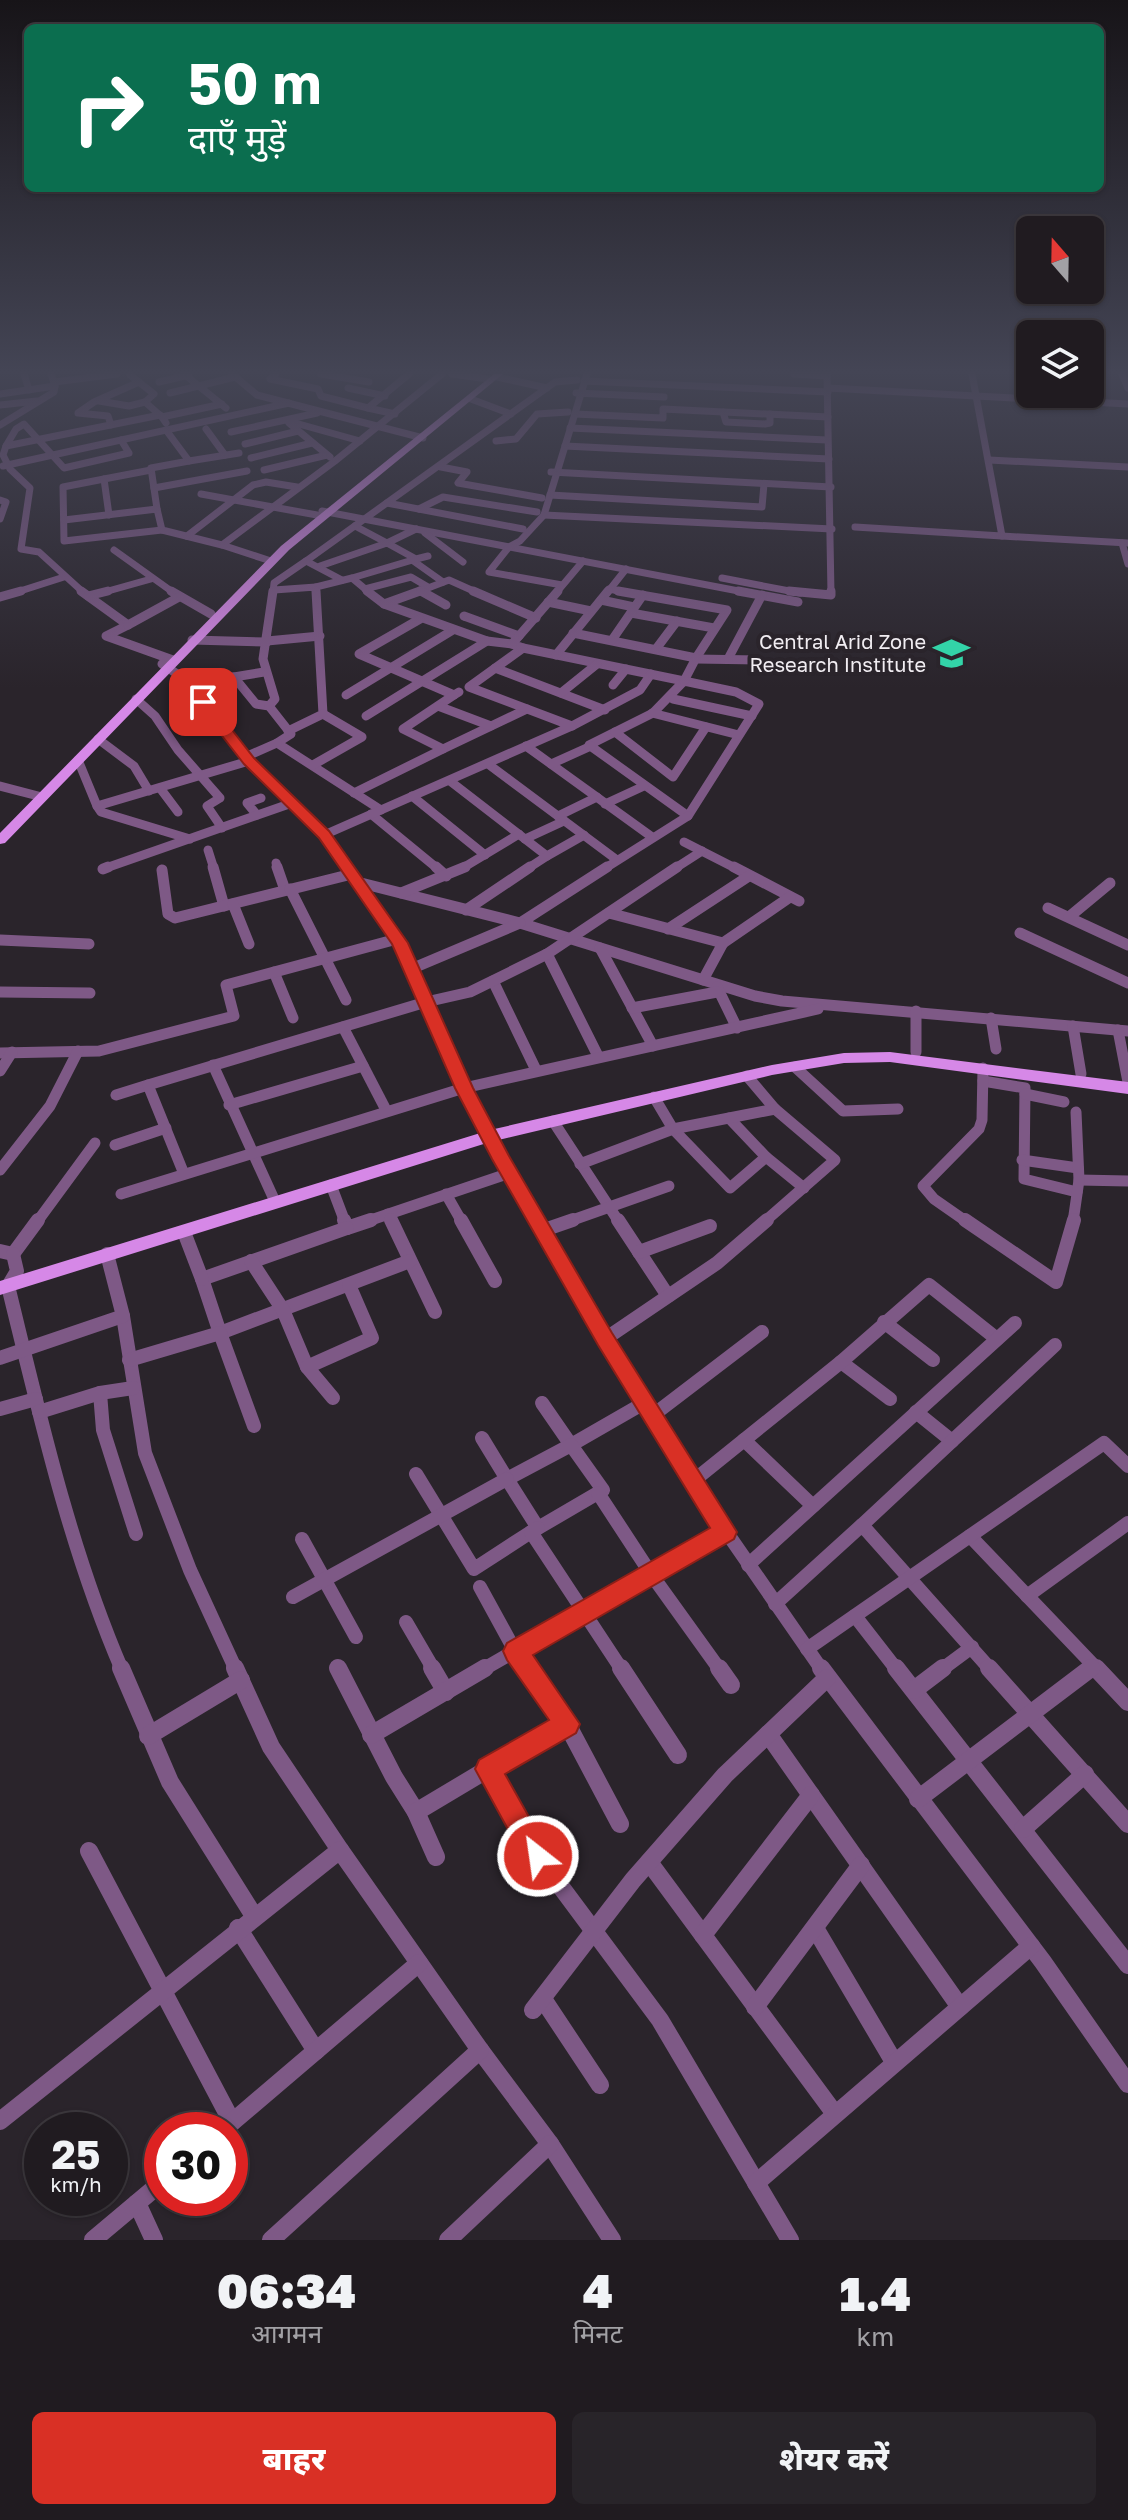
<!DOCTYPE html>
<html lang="hi">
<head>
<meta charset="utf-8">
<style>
  :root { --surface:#201b20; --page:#282429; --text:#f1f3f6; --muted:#a2a1a5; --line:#3d393e; --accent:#d93025 }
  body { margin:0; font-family:"Golos Text","Noto Sans Devanagari",sans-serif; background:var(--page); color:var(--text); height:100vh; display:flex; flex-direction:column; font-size:30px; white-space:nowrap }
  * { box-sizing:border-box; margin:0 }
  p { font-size:26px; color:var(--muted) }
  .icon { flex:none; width:44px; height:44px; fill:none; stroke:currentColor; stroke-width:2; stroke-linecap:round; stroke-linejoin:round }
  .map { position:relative; height:2240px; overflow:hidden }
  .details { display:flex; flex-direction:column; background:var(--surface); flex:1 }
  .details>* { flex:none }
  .guide { position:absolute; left:24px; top:24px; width:1080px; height:168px; border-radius:12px; box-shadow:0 2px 6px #0004,0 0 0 2px var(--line); background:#0b6e4f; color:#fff; overflow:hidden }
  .needle { width:52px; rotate:340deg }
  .controls { position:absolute; left:1016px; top:216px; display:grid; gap:16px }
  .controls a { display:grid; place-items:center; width:88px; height:88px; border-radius:12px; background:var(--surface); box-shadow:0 2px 6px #0004,0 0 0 2px var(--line); font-size:40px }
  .speed { position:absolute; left:24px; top:2112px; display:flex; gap:16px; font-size:40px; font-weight:700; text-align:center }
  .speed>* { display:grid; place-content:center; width:104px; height:104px; border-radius:50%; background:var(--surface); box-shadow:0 2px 6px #0004,0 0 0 2px var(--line); line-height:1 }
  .speed small { font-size:20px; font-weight:400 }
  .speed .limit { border:12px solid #d22; background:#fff; color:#111 }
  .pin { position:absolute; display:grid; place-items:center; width:68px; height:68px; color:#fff; margin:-34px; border-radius:16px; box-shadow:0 4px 12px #0006 }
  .me { position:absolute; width:88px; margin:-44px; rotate:330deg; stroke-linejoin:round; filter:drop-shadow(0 0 6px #0008) }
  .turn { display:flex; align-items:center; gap:28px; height:168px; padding:0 32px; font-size:36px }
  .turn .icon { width:104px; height:104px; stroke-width:2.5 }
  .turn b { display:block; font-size:56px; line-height:68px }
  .eta { display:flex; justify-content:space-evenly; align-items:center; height:136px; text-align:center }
  .eta b { font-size:48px; font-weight:800; line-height:56px }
  .button { display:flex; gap:16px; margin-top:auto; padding:16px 32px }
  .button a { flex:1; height:92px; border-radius:12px; background:var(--accent); color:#fff; font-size:32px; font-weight:800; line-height:92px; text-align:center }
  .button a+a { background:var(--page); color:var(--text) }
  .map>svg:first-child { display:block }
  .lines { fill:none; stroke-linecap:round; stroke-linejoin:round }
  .minor-far4 { stroke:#7e5986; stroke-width:7 }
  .minor-far3 { stroke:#7e5986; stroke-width:9 }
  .minor-far2 { stroke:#7e5986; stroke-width:11 }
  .minor-far1 { stroke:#7e5986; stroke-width:14 }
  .minor { stroke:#7e5986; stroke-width:18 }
  .major { fill:#d688e7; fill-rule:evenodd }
  .route { fill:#d93025; stroke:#8d1f18; stroke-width:2 }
  .labels { text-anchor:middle; stroke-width:8; stroke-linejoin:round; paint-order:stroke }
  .far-poi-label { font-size:20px; fill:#f1edf2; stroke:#2a242b; text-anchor:end }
</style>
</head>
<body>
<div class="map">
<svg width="1128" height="2240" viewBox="0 0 1128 2240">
  <rect width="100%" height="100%" fill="#2a242b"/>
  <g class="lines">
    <g class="minor-far4">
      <polyline points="24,374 29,390"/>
      <polyline points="184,374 226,408"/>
      <polyline points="232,374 257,395 423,438"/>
      <polyline points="276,374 270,379 318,389 321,396 368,408"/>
      <polyline points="321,374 369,382"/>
      <polyline points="452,374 488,379"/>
      <polyline points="794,374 827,376"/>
      <polyline points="827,374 831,593"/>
      <polyline points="1122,374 1128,388"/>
      <polyline points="130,375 154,394 145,402 162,417"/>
      <polyline points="497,377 547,388"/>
      <polyline points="584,381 828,392"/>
      <polyline points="54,382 117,374"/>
      <polyline points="159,382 189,375"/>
      <polyline points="348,388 385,396"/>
      <polyline points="828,388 1128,404"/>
      <polyline points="170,393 235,377"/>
      <polyline points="576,393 664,397"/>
      <polyline points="0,394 55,386 51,374"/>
      <polyline points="471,399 511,414"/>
      <polyline points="99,401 129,406 145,402"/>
      <polyline points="0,405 37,401"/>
      <polyline points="723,412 726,422 765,424 770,423 770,414"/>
      <polyline points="395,414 368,408 409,374"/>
      <polyline points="575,414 663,418 663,409 828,417"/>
      <polyline points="288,421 360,441"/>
      <polyline points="166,423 162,417 222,404"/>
      <polyline points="289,423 330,457"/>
      <polyline points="0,425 54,392 55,386"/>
      <polyline points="111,425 108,416 78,413 94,402 139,382"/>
      <polyline points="570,428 827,440"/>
      <polyline points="206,429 225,455"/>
      <polyline points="231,432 317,413"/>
      <polyline points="496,441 516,439 537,414 568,412"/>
      <polyline points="245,444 298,431"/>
      <polyline points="6,446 16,429 24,424 64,468 129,453 121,440"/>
      <polyline points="565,446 829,459"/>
      <polyline points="251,458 312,443"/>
      <polyline points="989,460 1128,467"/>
      <polyline points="189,461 239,453"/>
      <polyline points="3,466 289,403"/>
      <polyline points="441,467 467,472 458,483 542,498"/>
      <polyline points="264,470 327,455"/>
      <polyline points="551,472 831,487"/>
      <polyline points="104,479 63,487 64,541 162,530"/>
      <polyline points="154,488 247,471"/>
      <polyline points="201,494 317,515"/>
      <polyline points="550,495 762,507 764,484"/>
      <polyline points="0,500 6,502 0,519"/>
      <polyline points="387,503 523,529"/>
      <polyline points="157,509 151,468 189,461 166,430"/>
      <polyline points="419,509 443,497 537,512"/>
      <polyline points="322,511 749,593"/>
      <polyline points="109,515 104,479 151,470"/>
      <polyline points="544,515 832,529"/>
      <polyline points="64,520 157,509 162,530 222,545"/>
      <polyline points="355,526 387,543 416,529"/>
      <polyline points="855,527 1002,536 972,374"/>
      <polyline points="425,533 463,562"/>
      <polyline points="187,536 253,485 266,482 297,487"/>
      <polyline points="1002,536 1128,543"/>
      <polyline points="1122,543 1128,564"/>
      <polyline points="114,550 174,593"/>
      <polyline points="412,560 443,582"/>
      <polyline points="271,561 222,545 335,461 442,374"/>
      <polyline points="320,566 387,543 416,559 428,556"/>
      <polyline points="352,578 416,559"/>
      <polyline points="722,578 800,593"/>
      <polyline points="342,580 306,561 555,382 577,380"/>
      <polyline points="562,585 489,572 509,547 520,541 544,515 587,374"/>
      <polyline points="316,587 352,578 370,593"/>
      <polyline points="365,589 411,577 428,587"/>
      <polyline points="609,589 629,593"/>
      <polyline points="274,590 316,587 316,593"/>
      <polyline points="420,590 424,593"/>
      <polyline points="14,593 64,577"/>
      <polyline points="84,593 39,552 21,549 30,488 10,469 3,455 6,446 160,415"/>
      <polyline points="101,593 151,579"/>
      <polyline points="273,593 274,583 306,561"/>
      <polyline points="415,593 449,580 478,593"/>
      <polyline points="556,593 583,561"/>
      <polyline points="607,593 626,569"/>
    </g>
    <g class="minor-far3">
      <polyline points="81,591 128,625 106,636 173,660"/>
      <polyline points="171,591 211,614"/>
      <polyline points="367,591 384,604"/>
      <polyline points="420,591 384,604 487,641 512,644"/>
      <polyline points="421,591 446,605"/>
      <polyline points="473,591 536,618"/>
      <polyline points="738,591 798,602"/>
      <polyline points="789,591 831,595 831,591"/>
      <polyline points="88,596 108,591"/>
      <polyline points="0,597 21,591"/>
      <polyline points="601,600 634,607"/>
      <polyline points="548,602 591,611"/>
      <polyline points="631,613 714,628"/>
      <polyline points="464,616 519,636"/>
      <polyline points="420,619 359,654 454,695 459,692"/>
      <polyline points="128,625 179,597"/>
      <polyline points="573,633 696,658 727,610 618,591"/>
      <polyline points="192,640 267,642"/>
      <polyline points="612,640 643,595"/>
      <polyline points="267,641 320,636"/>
      <polyline points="523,648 684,681"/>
      <polyline points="656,649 677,621"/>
      <polyline points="556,655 608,591"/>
      <polyline points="729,657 762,595"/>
      <polyline points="696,659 759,660"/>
      <polyline points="162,664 185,679 245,757 324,835 348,869"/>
      <polyline points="495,668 605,710"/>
      <polyline points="234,677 264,672"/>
      <polyline points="185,679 234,677 256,704 269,706 291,734 277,743 381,810"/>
      <polygon points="684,681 736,692 759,704 688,816 589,745 653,713"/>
      <polyline points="684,681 696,658"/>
      <polyline points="613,685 626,669"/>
      <polyline points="561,693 597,664"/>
      <polyline points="346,695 453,630"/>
      <polyline points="454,695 403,729 443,749 527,709"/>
      <polyline points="136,699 155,716 178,750 220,798 207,806 222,828"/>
      <polyline points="673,699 752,716"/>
      <polyline points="269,706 275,699 263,659 273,591"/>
      <polyline points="438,706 491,726"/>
      <polyline points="652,713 739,735"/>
      <polyline points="366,716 487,641"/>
      <polyline points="572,726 640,690 651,674"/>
      <polyline points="288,731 323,714 316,591"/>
      <polyline points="615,732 673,777 706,727"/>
      <polyline points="98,739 134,766 149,791"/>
      <polyline points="526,746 652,837"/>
      <polyline points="245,757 277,743"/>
      <polyline points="78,760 97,806"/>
      <polyline points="488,764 617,860"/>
      <polyline points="551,764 591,746"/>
      <polyline points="313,765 362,737 323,714"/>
      <polyline points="450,781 547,856 584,835"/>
      <polyline points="0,786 42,797"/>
      <polyline points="160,788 178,812"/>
      <polyline points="354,793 443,749"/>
      <polyline points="412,796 485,855"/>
      <polyline points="605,804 644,786"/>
      <polyline points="371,814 438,869"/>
      <polyline points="257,815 247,803 261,798"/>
      <polyline points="558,816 597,797"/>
      <polyline points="324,835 572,726 469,687 523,648 512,644 558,591"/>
      <polyline points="190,839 101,812 97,806 249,761"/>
      <polyline points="525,839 564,821"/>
      <polyline points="684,842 737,869"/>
      <polyline points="208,850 214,869"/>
      <polyline points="276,863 278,869"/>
      <polyline points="103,869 292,803"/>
      <polyline points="461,869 519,834"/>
      <polyline points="527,869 547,856"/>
      <polyline points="604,869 688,816"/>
      <polyline points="674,869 702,851"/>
    </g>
    <g class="minor-far2">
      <polyline points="213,867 224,906"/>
      <polyline points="277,867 285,890"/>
      <polyline points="347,867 400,943 464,1088 538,1222"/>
      <polyline points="436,867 446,876"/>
      <polyline points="607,867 520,923 755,996 782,1001 1128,1031"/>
      <polyline points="734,867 799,901"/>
      <polyline points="103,869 108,867"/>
      <polyline points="162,870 168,914 175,918 352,874"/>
      <polyline points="357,882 520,923"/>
      <polyline points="290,889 346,1000"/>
      <polyline points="401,893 465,867"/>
      <polyline points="233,904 249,944"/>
      <polyline points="1048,908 1128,945"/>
      <polyline points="466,910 530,867"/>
      <polyline points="609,913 723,943 790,897"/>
      <polyline points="1069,917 1110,883"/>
      <polyline points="668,929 749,876"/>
      <polyline points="1020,933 1128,983"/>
      <polyline points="0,940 89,944"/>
      <polyline points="600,948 653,1046"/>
      <polyline points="547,954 598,1056"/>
      <polyline points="411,969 520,923"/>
      <polyline points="274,972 293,1018"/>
      <polyline points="703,980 723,943"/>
      <polyline points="493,981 536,1070"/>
      <polyline points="717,987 737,1028"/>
      <polyline points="0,992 90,993"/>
      <polyline points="632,1008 717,992"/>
      <polyline points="916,1011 916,1052"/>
      <polyline points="991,1018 996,1049"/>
      <polyline points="1073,1026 1081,1074"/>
      <polyline points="343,1027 386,1110"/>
      <polyline points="1118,1030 1128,1082"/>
      <polyline points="0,1053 99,1051 234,1016 226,985 397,939"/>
      <polyline points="213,1065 273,1197"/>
      <polyline points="795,1067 843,1111 898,1109"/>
      <polyline points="0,1071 12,1052"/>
      <polyline points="747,1076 775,1109 835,1160 764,1222"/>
      <polyline points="983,1081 1025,1088 1024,1179 1077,1192"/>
      <polyline points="1025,1094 1064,1102"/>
      <polyline points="116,1095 148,1085"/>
      <polyline points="654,1097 673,1129 730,1188 766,1157"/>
      <polyline points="229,1105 363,1066"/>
      <polyline points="729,1118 766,1157 804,1188"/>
      <polyline points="553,1121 619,1222"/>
      <polyline points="115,1145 166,1128"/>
      <polyline points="1022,1160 1078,1168"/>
      <polyline points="580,1164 673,1129 775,1109"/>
      <polyline points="0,1170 50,1106 78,1051"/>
      <polyline points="184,1174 148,1085 426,1002 470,992 547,954 677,867"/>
      <polyline points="1079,1180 1128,1181"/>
      <polyline points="331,1185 345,1222"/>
      <polyline points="121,1194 464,1088 818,1009"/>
      <polyline points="446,1194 462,1222"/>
      <polyline points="388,1214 392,1222"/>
      <polyline points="37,1222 95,1143"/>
      <polyline points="365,1222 510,1173"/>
      <polyline points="567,1222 669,1186"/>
      <polyline points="967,1222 934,1199 923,1186 979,1129 982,1120 983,1068"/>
      <polyline points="1073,1222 1079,1180 1076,1112"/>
    </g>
    <g class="minor-far1">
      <polyline points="344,1220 347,1228 371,1220"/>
      <polyline points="391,1220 435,1312"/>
      <polyline points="461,1220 495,1281"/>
      <polyline points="537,1220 687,1475 822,1670"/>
      <polyline points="618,1220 668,1296"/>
      <polyline points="965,1220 1056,1282 1074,1220"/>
      <polyline points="347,1228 202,1279 220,1333 410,1261"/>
      <polyline points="544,1230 573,1220"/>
      <polyline points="184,1232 202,1279"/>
      <polyline points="0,1251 13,1254 38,1220"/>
      <polyline points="639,1252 710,1226"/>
      <path d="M13,1254l4,17 -9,15c32,130 61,261 114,384"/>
      <polyline points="251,1261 283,1310 307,1367"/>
      <polyline points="123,1316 145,1453 190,1570 236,1670"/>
      <polyline points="884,1322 933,1360"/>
      <polyline points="605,1339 717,1263 767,1220"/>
      <polyline points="0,1358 123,1316 107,1254"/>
      <polyline points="129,1360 220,1333 254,1426"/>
      <polyline points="841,1362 890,1399"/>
      <polyline points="100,1393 103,1430 136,1534"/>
      <polyline points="333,1398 307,1367 372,1338 349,1285"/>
      <polyline points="542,1403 571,1445 644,1403"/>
      <polyline points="0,1409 36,1399"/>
      <polyline points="39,1412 100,1393 133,1388"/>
      <polyline points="916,1412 952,1441"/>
      <polyline points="652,1416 762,1332"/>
      <polyline points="482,1438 507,1479"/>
      <polyline points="744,1440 813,1506"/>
      <polygon points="571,1445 603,1490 538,1528 507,1479"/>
      <polyline points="416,1474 474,1569 531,1532"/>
      <polyline points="692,1482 841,1362 929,1285 997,1339"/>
      <polyline points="598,1493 651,1574 720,1670"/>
      <polyline points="862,1525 1055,1345"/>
      <polyline points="538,1528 531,1532 622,1670"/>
      <polyline points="970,1536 1098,1670"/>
      <polyline points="302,1539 356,1637"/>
      <polyline points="748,1565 1015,1323"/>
      <polyline points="480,1587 515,1651 482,1670"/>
      <polyline points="1027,1596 1128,1523"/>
      <polyline points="293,1597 507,1479"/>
      <polyline points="775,1604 862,1525 991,1670"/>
      <polyline points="855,1616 897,1670"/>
      <polyline points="406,1622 434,1670"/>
      <polyline points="807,1649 1104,1443 1128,1466"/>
      <polyline points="529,1670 515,1651 725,1532"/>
      <polyline points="941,1670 972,1647"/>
      <polyline points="1088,1670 1094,1666"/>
    </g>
    <g class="minor">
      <polyline points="121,1668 170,1782 254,1916"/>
      <polyline points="235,1668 271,1747 340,1850"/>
      <polyline points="338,1668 394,1777 416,1812"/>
      <polyline points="432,1668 446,1692"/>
      <polyline points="527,1668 567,1724 620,1824"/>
      <polyline points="621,1668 678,1755"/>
      <polyline points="719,1668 731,1685"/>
      <polyline points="821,1668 1043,1962 1128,2084"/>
      <polyline points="896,1668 1128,1965"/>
      <polyline points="989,1668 1128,1824"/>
      <polyline points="1096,1668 1128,1702"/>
      <polyline points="914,1690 943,1668"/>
      <polyline points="567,1724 488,1769 538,1856 660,2020 790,2240"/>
      <polyline points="768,1734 960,2007"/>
      <polyline points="371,1735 485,1668"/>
      <polyline points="148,1736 241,1680"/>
      <polyline points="918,1799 1091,1668"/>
      <polyline points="1023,1829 1085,1774"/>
      <polyline points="89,1851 232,2122"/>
      <polyline points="436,1857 416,1812 488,1769"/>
      <polyline points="649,1862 835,2114"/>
      <polyline points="238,1928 316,2051"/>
      <polyline points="815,1928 894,2062"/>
      <polyline points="703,1935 811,1795"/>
      <polyline points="543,1999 600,2085"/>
      <polyline points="755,2007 861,1865"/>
      <polyline points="533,2010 633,1880 725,1775 827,1678"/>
      <polyline points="480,2050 550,2144 612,2240"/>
      <polyline points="0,2121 340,1850 480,2050 271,2240"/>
      <polyline points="223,2130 419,1963"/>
      <polyline points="756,2183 1031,1946"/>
      <polyline points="137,2203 154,2240"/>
      <polyline points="93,2240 162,2182"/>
      <polyline points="448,2240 550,2144"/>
    </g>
    <g class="major">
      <polygon points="494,374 503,374 289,550 5,843 0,844 0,833 281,546"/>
      <polygon points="890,1052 1128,1082 1128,1094 890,1062 844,1063 772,1075 490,1142 0,1295 0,1281 490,1130 772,1065 844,1053"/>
    </g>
  </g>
  <linearGradient id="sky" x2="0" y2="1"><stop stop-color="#171418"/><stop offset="0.54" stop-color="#444555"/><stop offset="1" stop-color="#444555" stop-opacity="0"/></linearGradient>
  <rect width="1128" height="688" fill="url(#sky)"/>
  <polygon class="route" points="198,699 208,699 254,758 329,831 408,943 473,1088 509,1156 612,1333 737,1532 734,1539 533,1655 580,1724 576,1733 505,1774 551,1856 548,1866 538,1870 528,1866 475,1769 479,1760 549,1720 507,1660 503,1651 507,1643 710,1528 598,1345 492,1159 455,1088 392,944 319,838 244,764 198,705"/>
  <defs>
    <symbol id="university-bare" viewBox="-9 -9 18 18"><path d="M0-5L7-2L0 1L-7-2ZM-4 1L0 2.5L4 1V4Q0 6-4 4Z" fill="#33d4a8" stroke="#2a242b" stroke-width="2.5" paint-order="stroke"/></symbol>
  </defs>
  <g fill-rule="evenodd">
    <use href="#university-bare" x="926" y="628" width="51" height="51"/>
  </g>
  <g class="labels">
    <g class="far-poi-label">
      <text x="926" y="649">Central Arid Zone<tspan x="926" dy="23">Research Institute</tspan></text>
    </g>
  </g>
</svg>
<div class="controls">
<a><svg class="needle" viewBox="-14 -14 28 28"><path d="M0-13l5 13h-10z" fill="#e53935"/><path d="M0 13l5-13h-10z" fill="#a2a1a5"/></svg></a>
<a><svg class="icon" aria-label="layers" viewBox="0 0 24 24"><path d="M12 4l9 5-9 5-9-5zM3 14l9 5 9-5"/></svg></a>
</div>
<div class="speed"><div>25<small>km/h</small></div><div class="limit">30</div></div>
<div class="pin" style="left:203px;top:702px;background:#d93025"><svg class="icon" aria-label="arrive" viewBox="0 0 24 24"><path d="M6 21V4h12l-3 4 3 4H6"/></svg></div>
<svg class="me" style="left:538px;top:1856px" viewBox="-20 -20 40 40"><circle r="17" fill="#d93025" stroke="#fff" stroke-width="3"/><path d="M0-11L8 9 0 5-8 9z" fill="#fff"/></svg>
<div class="guide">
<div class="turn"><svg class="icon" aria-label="right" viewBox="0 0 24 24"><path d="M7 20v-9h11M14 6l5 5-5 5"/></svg><div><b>50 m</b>दाएँ मुड़ें</div></div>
</div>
</div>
<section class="details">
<div class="eta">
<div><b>06:34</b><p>आगमन</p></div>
<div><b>4</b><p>मिनट</p></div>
<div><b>1.4</b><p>km</p></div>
</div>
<div class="button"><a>बाहर</a><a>शेयर करें</a></div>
</section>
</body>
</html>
